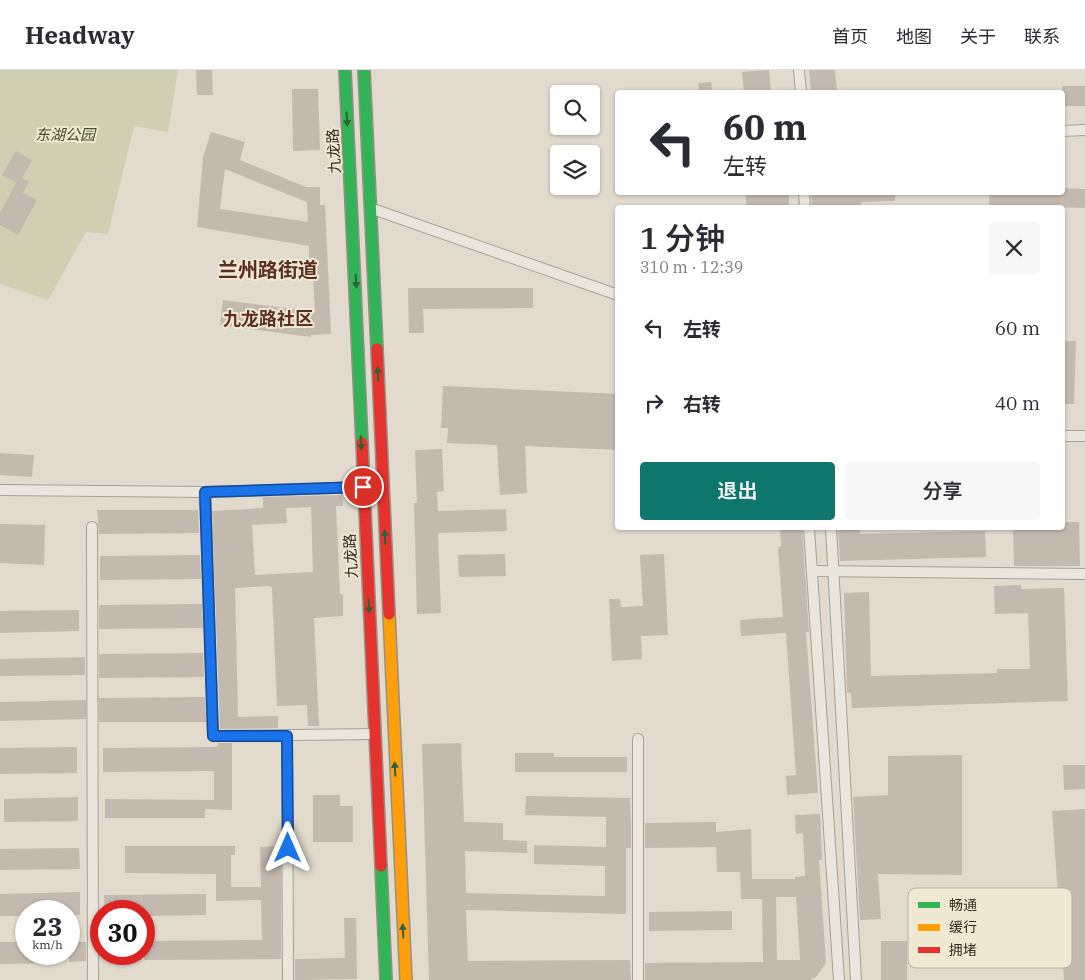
<!DOCTYPE html>
<html lang="zh">
<head>
<meta charset="utf-8">
<style>
  :root { --surface:#fff; --page:#f7f7f7; --text:#2b2b33; --muted:#7c7c81; --line:#e1e1e2; --accent:#0f766e }
  body { margin:0; font-family:"IBM Plex Serif","Noto Sans SC",serif; background:var(--page); color:var(--text); height:100vh; display:flex; flex-direction:column; font-size:19px; white-space:nowrap }
  * { box-sizing:border-box; margin:0 }
  p { font-size:16px; color:var(--muted) }
  .icon { flex:none; width:28px; height:28px; fill:none; stroke:currentColor; stroke-width:2; stroke-linecap:round; stroke-linejoin:round }
  .map { position:relative; flex:1; overflow:hidden }
  .details { position:absolute; left:615px; top:135px; width:450px; height:325px; display:flex; flex-direction:column; background:var(--surface); border-radius:5px; box-shadow:0 1px 4px #0004 }
  .details>* { flex:none }
  .guide { position:absolute; left:615px; top:20px; width:450px; height:105px; border-radius:5px; box-shadow:0 1px 4px #0004; background:#fff; color:var(--text); overflow:hidden }
  .controls { position:absolute; left:550px; top:15px; display:grid; gap:10px }
  .controls a { display:grid; place-items:center; width:50px; height:50px; border-radius:5px; background:var(--surface); box-shadow:0 1px 4px #0004; font-size:25px }
  .speed { position:absolute; left:15px; top:830px; display:flex; gap:10px; font-size:25px; font-weight:700; text-align:center }
  .speed>* { display:grid; place-content:center; width:65px; height:65px; border-radius:50%; background:var(--surface); box-shadow:0 1px 4px #0004; line-height:1 }
  .speed small { font-size:12px; font-weight:400 }
  .speed .limit { border:8px solid #d22; background:#fff; color:#111 }
  .pin { position:absolute; display:grid; place-items:center; width:42px; height:42px; color:#fff; margin:-21px; border:2px solid #fff; border-radius:50%; box-shadow:0 1px 5px #0007 }
  .me { position:absolute; width:55px; margin:-28px; rotate:0deg; stroke-linejoin:round; filter:drop-shadow(0 0 4px #0008) }
  .turn { display:flex; align-items:center; gap:18px; height:105px; padding:0 25px; font-size:22px }
  .turn .icon { width:65px; height:65px; stroke-width:2.5 }
  .turn b { display:block; font-size:35px; line-height:42px }
  .round { display:grid; place-items:center; flex:none; width:52px; height:52px; border-radius:5px; background:var(--page) }
  .overview { display:flex; align-items:center; justify-content:space-between; height:85px; padding:0 25px }
  h1 { font-size:30px; font-weight:600; line-height:38px }
  .action { display:flex; gap:10px; margin-top:auto; padding:10px 25px }
  .action a { flex:1; height:58px; border-radius:5px; background:var(--accent); color:#fff; font-size:20px; font-weight:600; line-height:58px; text-align:center }
  .action a+a { background:var(--page); color:var(--text) }
  ul { padding:0; list-style:none }
  li { display:flex; align-items:center; gap:15px; height:75px; padding:0 25px }
  li div { flex:1 }
  li b { display:block; font-size:19px }
  li em { font-style:normal }
  header { display:flex; align-items:center; gap:30px; box-sizing:border-box; height:70px; padding:0 25px; background:var(--surface); border-bottom:1px solid var(--line) }
  header strong { font-size:24px }
  nav { display:flex; gap:28px; margin-inline-start:auto; font-size:18px }
  .map>svg:first-child { display:block }
  .green { fill:#d0cfb1 }
  .building { fill:#c4b9ae; fill-rule:evenodd }
  .lines { fill:none; stroke-linecap:round; stroke-linejoin:round }
  .street-casing { stroke:#a6a096; stroke-width:12 }
  .fast-casing { stroke:#968f86; stroke-width:14 }
  .slow-casing { stroke:#968f86; stroke-width:14 }
  .jam-casing { stroke:#968f86; stroke-width:14 }
  .street { stroke:#eae6de; stroke-width:10 }
  .fast { stroke:#30b455; stroke-width:11 }
  .slow { stroke:#ff9f0a; stroke-width:11 }
  .jam { stroke:#e5322d; stroke-width:11 }
  .oneway { fill:#326035 }
  .route-casing { stroke:#114b97; stroke-width:12 }
  .route { stroke:#1a73e8; stroke-width:9 }
  .labels { text-anchor:middle; stroke-width:4; stroke-linejoin:round; paint-order:stroke }
  .park-label { font-size:15px; font-style:italic; fill:#454e28; stroke:#f1e8d3 }
  .street-label { font-size:15px; fill:#33281f; stroke:#f1e8d3 }
  .quarter-label { font-size:18px; font-weight:bold; fill:#5b2e23; stroke:#f1e8d3 }
  .district-label { font-size:20px; font-weight:bold; fill:#5b2e23; stroke:#f1e8d3 }
  .key { fill:#f1e8d3; stroke:#b8ae9d; stroke-width:1 }
  .key-label { font-size:14px; fill:#33281f }
</style>
</head>
<body>
<header>
<strong>Headway</strong>
<nav><a>首页</a><a>地图</a><a>关于</a><a>联系</a></nav>
</header>
<div class="map">
<svg width="1085" height="910" viewBox="0 0 1085 910">
  <rect width="100%" height="100%" fill="#e1dacd"/>
  <polygon class="green" points="0,0 178,0 168,62 134,56 108,164 86,162 48,230 0,214"/>
  <g class="building">
    <polygon points="196,0 212,0 213,25 197,25"/>
    <polygon points="769,0 771,22 744,22 742,2"/>
    <polygon points="809,0 835,0 837,22 811,22"/>
    <polygon points="711,12 712,22 699,22 698,13"/>
    <rect x="1062" y="16" width="23" height="20"/>
    <polygon points="292,19 318,19 320,80 293,81"/>
    <path d="M211,62l34,10 -5,18 66,27h14v18h5l6,129 -20,1v2l-91,-12 3,-25 92,12 -3,-54h-3v-12l-112,-19 6,-69zM225,99l82,33 1,20 -88,-13z"/>
    <polygon points="16,81 32,90 22,108 29,112 23,123 37,130 18,165 0,155 0,143 16,113 2,105"/>
    <polygon points="1062,118 1085,119 1085,138 989,135 990,122 1062,122"/>
    <rect x="746" y="122" width="43" height="16"/>
    <polygon points="811,122 895,122 895,131 861,132 861,138 812,138"/>
    <polygon points="408,218 533,218 533,238 423,239 424,263 409,263"/>
    <polygon points="1062,271 1076,271 1074,334 1062,334"/>
    <polygon points="443,316 618,324 618,380 525,376 527,423 500,425 497,375 447,373 448,358 441,358"/>
    <polygon points="442,379 444,421 437,422 438,441 506,439 507,461 438,463 441,543 417,544 414,433 417,433 415,380"/>
    <polygon points="0,383 34,385 32,407 0,405"/>
    <path d="M342,425l1,11h-7l4,88h3v22l-29,2 5,108h-11l-1,-21 -30,1 -5,-118 -2,-2 -35,2 3,129 40,-1v12l-58,1 -8,-218 51,-3v-11zM311,437l2,65 -58,3 -3,-50 35,-2 -1,-15z"/>
    <polygon points="97,440 198,440 199,463 99,464"/>
    <polygon points="1062,452 1079,452 1080,496 1014,496 1013,458 1062,458"/>
    <polygon points="0,454 45,455 44,495 0,493"/>
    <polygon points="780,458 802,458 809,562 806,562 818,723 787,725 786,706 796,705 786,563 741,566 740,550 783,547 778,477 781,476"/>
    <polygon points="838,458 860,458 860,464 985,461 986,487 840,491"/>
    <polygon points="505,484 506,506 459,507 458,485"/>
    <polygon points="664,484 668,565 641,566 642,589 612,591 609,529 620,529 621,537 643,536 640,485"/>
    <polygon points="200,485 201,509 100,510 100,486"/>
    <polygon points="1021,515 1021,519 1064,518 1068,631 852,638 851,623 847,623 844,523 869,522 871,606 997,603 997,599 1030,599 1028,543 995,544 994,516"/>
    <polygon points="202,534 203,558 99,559 99,535"/>
    <polygon points="79,540 79,561 0,563 0,541"/>
    <polygon points="203,583 204,607 99,608 99,584"/>
    <polygon points="85,587 85,605 0,606 0,589"/>
    <polygon points="205,627 206,652 99,652 99,628"/>
    <polygon points="86,630 86,649 0,651 0,632"/>
    <polygon points="218,673 232,673 232,740 205,739 205,748 105,748 105,729 214,730 214,701 103,702 103,678 214,677 218,676"/>
    <polygon points="461,673 464,752 503,753 503,770 527,771 527,783 465,781 466,823 605,826 605,796 534,794 534,775 606,777 606,747 525,745 526,726 630,728 631,753 631,778 626,778 626,844 466,840 468,891 630,890 631,910 429,910 422,674"/>
    <polygon points="77,677 77,703 0,704 0,678"/>
    <polygon points="515,683 554,683 554,687 627,687 627,702 515,702"/>
    <polygon points="962,685 962,805 878,804 881,849 860,850 853,727 888,725 888,686"/>
    <polygon points="1063,695 1085,695 1085,719 1064,720"/>
    <polygon points="313,725 340,725 340,736 353,736 353,772 313,772"/>
    <polygon points="78,727 78,751 4,752 4,729"/>
    <polygon points="1085,739 1085,910 1064,910 1052,741"/>
    <path d="M820,744l2,46h-3l7,103 -10,14 -6,3h-165v-17l118,-1 -1,-63h-21l-1,-27h-23l-1,-25 -71,1v-25l71,-1v10l35,-3 1,50h43v-2l10,-1 -2,-43 -7,1 -1,-19zM776,827h20l4,63h-23z"/>
    <polygon points="125,776 235,776 235,785 231,785 231,817 261,817 260,777 281,776 281,889 144,890 144,871 262,870 261,830 216,831 216,804 125,803"/>
    <polygon points="79,778 80,799 0,800 0,779"/>
    <polygon points="80,822 80,845 69,845 69,841 26,841 26,846 0,846 0,824"/>
    <polygon points="206,824 206,845 144,846 144,841 105,841 104,825"/>
    <polygon points="732,841 732,860 649,861 649,842"/>
    <polygon points="344,848 356,848 357,909 295,910 295,889 345,888"/>
    <polygon points="69,871 86,872 86,891 69,892"/>
    <rect x="881" y="871" width="26" height="39"/>
    <polygon points="0,872 26,872 26,884 59,884 59,893 0,894"/>
  </g>
  <g class="lines">
    <defs>
      <g id="street">
        <polyline points="799,0 801,22"/>
        <polyline points="1062,61 1085,60"/>
        <polyline points="804,122 805,138"/>
        <polyline points="370,138 618,225"/>
        <polyline points="1062,366 1085,366"/>
        <polyline points="0,420 205,422 363,417"/>
        <polyline points="205,422 213,666 375,664"/>
        <polyline points="92,457 93,910"/>
        <polyline points="809,458 839,910"/>
        <polyline points="831,458 856,910"/>
        <polyline points="812,501 1085,504"/>
        <polyline points="287,666 288,910"/>
        <polyline points="638,669 638,910"/>
      </g>
      <g id="fast">
        <polyline points="345,0 362,373"/>
        <polyline points="364,0 377,279"/>
        <polyline points="381,796 386,910"/>
      </g>
      <polyline id="slow" points="389,544 406,910"/>
      <g id="jam">
        <polyline points="377,279 389,544"/>
        <polyline points="362,373 381,796"/>
      </g>
    </defs>
    <use href="#street" class="street-casing"/>
    <use href="#fast" class="fast-casing"/>
    <use href="#slow" class="slow-casing"/>
    <use href="#jam" class="jam-casing"/>
    <use href="#street" class="street"/>
    <use href="#fast" class="fast"/>
    <use href="#slow" class="slow"/>
    <use href="#jam" class="jam"/>
  </g>
  <defs><path id="oneway-solid" d="M-6-.8H1V-3.2L6.5 0L1 3.2V.8H-6Z" transform="scale(1.25)"/></defs>
  <g class="oneway">
    <use href="#oneway-solid" transform="translate(347 49) rotate(87)"/>
    <use href="#oneway-solid" transform="translate(356 211) rotate(87)"/>
    <use href="#oneway-solid" transform="translate(378 304) rotate(-93)"/>
    <use href="#oneway-solid" transform="translate(361 373) rotate(88)"/>
    <use href="#oneway-solid" transform="translate(385 467) rotate(-92)"/>
    <use href="#oneway-solid" transform="translate(369 536) rotate(87)"/>
    <use href="#oneway-solid" transform="translate(395 699) rotate(-93)"/>
    <use href="#oneway-solid" transform="translate(403 861) rotate(-93)"/>
  </g>
  <g class="lines">
    <defs>
      <polyline id="route" points="288,778 287,666 213,666 205,422 363,417"/>
    </defs>
    <use href="#route" class="route-casing"/>
    <use href="#route" class="route"/>
  </g>
  <g class="labels">
    <g class="park-label">
      <text x="65" y="70">东湖公园</text>
    </g>
    <g class="street-label">
      <text transform="translate(334 81) rotate(-93)" y="5">九龙路</text>
      <text transform="translate(351 486) rotate(-93)" y="5">九龙路</text>
    </g>
    <g class="quarter-label">
      <text x="268" y="255">九龙路社区</text>
    </g>
    <g class="district-label">
      <text x="268" y="207">兰州路街道</text>
    </g>
  </g>
  <rect x="908" y="818" width="164" height="80" rx="8" class="key"/>
  <rect x="918" y="832" width="22" height="6" fill="#30b455"/>
  <rect x="918" y="854" width="22" height="7" fill="#ff9f0a"/>
  <rect x="918" y="877" width="22" height="6" fill="#e5322d"/>
  <g class="key-label">
    <text x="949" y="840">畅通</text>
    <text x="949" y="862">缓行</text>
    <text x="949" y="885">拥堵</text>
  </g>
</svg>
<div class="controls">
<a><svg class="icon" aria-label="search" viewBox="0 0 24 24"><circle cx="10" cy="10" r="6"/><path d="M15 15l6 6"/></svg></a>
<a><svg class="icon" aria-label="layers" viewBox="0 0 24 24"><path d="M12 4l9 5-9 5-9-5zM3 14l9 5 9-5"/></svg></a>
</div>
<div class="speed"><div>23<small>km/h</small></div><div class="limit">30</div></div>
<div class="pin" style="left:363px;top:417px;background:#d93025"><svg class="icon" aria-label="arrive" viewBox="0 0 24 24"><path d="M6 21V4h12l-3 4 3 4H6"/></svg></div>
<svg class="me" style="left:288px;top:778px" viewBox="-20 -20 40 40"><path d="M0-17L14 15 0 8-14 15z" fill="#1a73e8" stroke="#fff" stroke-width="4"/></svg>
<div class="guide">
<div class="turn"><svg class="icon" aria-label="left" viewBox="0 0 24 24"><path d="M17 20v-9H6M10 6l-5 5 5 5"/></svg><div><b>60 m</b>左转</div></div>
</div>
<section class="details">
<div class="overview"><div><h1>1 分钟</h1><p>310 m · 12:39</p></div><a class="round"><svg class="icon" aria-label="close" viewBox="0 0 24 24"><path d="M6 6l12 12M18 6L6 18"/></svg></a></div>
<ul>
<li><svg class="icon" aria-label="left" viewBox="0 0 24 24"><path d="M17 20v-9H6M10 6l-5 5 5 5"/></svg><div><b>左转</b></div><em>60 m</em></li>
<li><svg class="icon" aria-label="right" viewBox="0 0 24 24"><path d="M7 20v-9h11M14 6l5 5-5 5"/></svg><div><b>右转</b></div><em>40 m</em></li>
</ul>
<div class="action"><a>退出</a><a>分享</a></div>
</section>
</div>
</body>
</html>
